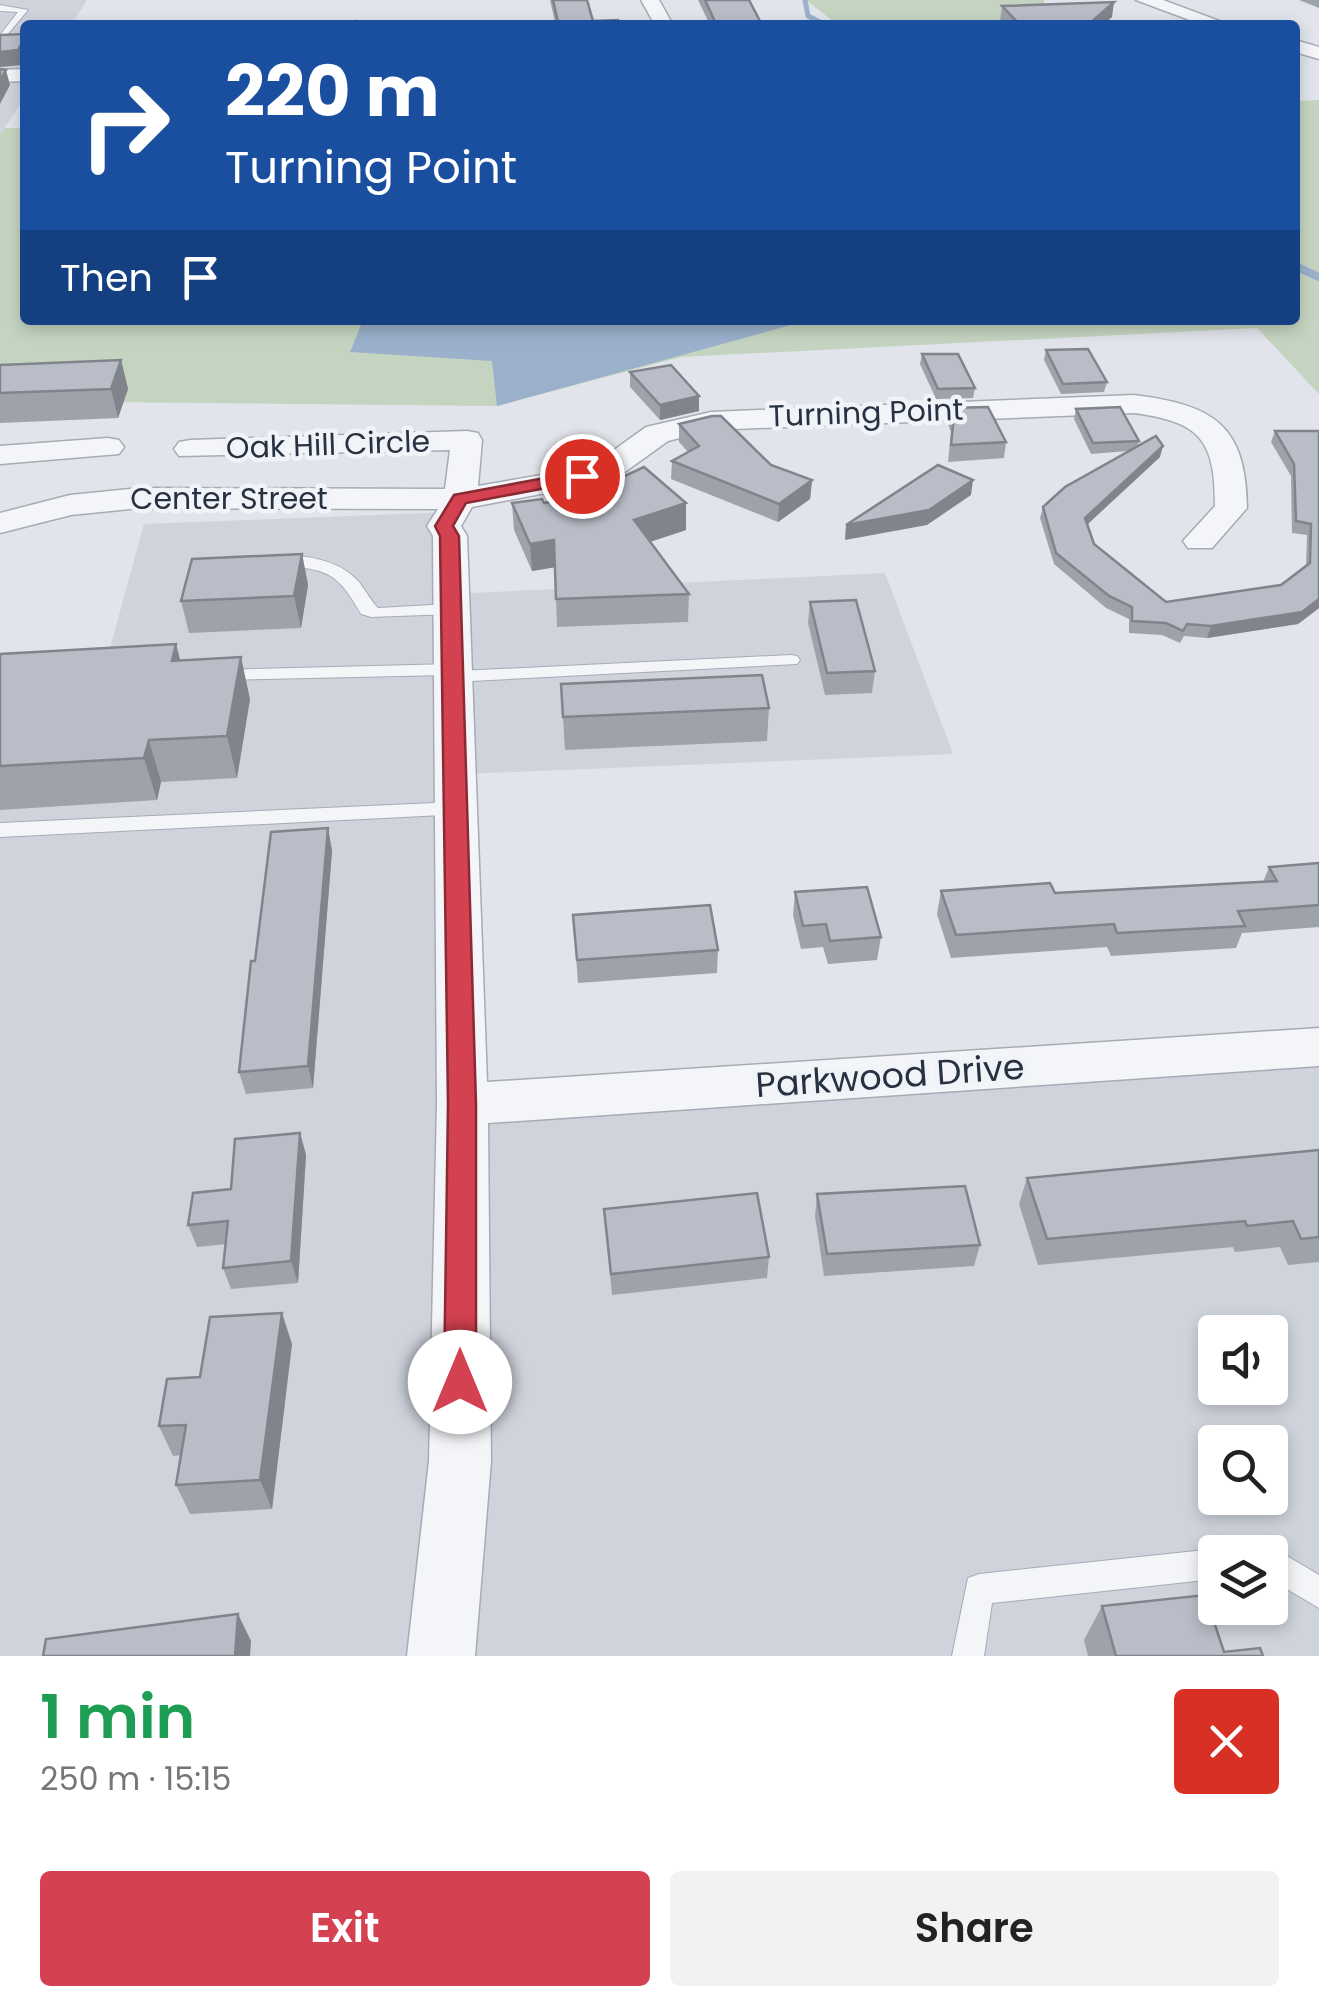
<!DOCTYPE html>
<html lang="en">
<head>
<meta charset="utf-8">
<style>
  :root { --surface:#fff; --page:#f2f2f2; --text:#222; --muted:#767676; --accent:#d44150 }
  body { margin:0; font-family:Poppins,sans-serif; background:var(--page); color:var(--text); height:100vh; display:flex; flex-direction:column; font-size:38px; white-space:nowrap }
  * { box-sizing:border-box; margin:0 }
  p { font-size:32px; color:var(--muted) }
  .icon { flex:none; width:55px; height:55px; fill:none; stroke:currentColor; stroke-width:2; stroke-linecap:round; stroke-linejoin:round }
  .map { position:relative; height:1656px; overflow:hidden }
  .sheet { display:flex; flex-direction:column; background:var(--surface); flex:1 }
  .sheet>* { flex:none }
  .guide { position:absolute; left:20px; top:20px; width:1280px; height:305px; border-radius:10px; box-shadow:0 5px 15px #0003; background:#1a4fa0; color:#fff; overflow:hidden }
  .controls { position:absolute; left:1198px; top:1315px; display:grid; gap:20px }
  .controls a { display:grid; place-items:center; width:90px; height:90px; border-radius:10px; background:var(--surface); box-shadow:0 5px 15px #0003; font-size:50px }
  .pin { position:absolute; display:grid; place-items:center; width:85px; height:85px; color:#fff; margin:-42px; border:5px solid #fff; border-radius:50%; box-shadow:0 2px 10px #0007 }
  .me { position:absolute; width:110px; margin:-55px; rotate:0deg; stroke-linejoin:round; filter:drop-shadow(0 0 8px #0008) }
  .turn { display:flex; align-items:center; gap:35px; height:210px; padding:0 40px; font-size:45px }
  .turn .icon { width:130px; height:130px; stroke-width:2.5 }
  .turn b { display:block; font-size:70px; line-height:85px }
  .then { display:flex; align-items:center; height:95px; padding:0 40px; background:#0003; gap:20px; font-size:38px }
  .round { display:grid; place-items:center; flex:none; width:105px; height:105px; border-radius:10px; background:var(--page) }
  .headline { display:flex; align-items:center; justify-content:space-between; height:170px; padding:0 40px }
  h1 { font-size:60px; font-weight:600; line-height:75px; color:#1e9e55 }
  .button { display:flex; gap:20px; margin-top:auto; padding:20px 40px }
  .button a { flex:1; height:115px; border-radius:10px; background:var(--accent); color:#fff; font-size:40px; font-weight:600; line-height:115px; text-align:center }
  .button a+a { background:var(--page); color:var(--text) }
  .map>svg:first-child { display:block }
  .built { fill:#cfd3dc; fill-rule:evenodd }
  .green { fill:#c5d4c1 }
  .water { fill:#9ab0cb }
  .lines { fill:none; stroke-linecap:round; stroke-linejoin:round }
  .stream-far1 { stroke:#9ab0cb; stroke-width:5 }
  .stream { stroke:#9ab0cb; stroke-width:8 }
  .service-casing { stroke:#a6abb4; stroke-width:2 }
  .minor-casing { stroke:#a6abb4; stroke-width:3 }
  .service { fill:#f4f5f8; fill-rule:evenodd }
  .minor { fill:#f4f5f8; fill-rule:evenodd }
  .wall { fill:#9ea3ab }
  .shaded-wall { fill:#81848b }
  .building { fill:#b8bdc7; stroke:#81848b; stroke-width:2.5 }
  .route { fill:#d44150; stroke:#8a2a34; stroke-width:2.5 }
  .labels { text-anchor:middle; stroke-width:9; stroke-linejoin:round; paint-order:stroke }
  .far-street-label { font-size:30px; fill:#283142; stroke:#f0f3f7 }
  .street-label { font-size:35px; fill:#283142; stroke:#f0f3f7 }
</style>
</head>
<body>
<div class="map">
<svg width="1319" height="1656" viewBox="0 0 1319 1656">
  <rect width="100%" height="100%" fill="#e1e4ea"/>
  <g class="built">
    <polygon points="0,0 87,0 71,25 25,25 25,97 0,135"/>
    <path d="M452,512l-1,82 434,-21 68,181 -489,20 -4,339 859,-63v606h-1319v-1003l110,-5 34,-124zM1215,1332h55v56h-55zM1215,1442h55v56h-55zM1215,1552h55v56h-55z"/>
  </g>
  <g class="green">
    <polygon points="806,0 1044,0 1043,21 838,25"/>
    <polygon points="1319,100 1319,394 1257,328 681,357 497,406 0,401 0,135 5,128 25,128 25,320 1295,320 1295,101"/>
  </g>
  <polygon class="water" points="363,320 809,320 497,406 492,361 350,352"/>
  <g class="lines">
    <polyline class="stream-far1" points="805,0 808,16 826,25"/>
    <polyline class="stream" points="1295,266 1319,277"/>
    <defs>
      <g id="service">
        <polygon points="0,5 28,10 2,41 0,35 18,12 0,11"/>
        <path d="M276,555c29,0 63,4 83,27 7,9 12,19 19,26l73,-4 8,5 -8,5 -80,3 -10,-3c-28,-51 -40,-42 -91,-51v-6z"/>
        <polygon points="791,655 797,656 800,660 797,664 452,682 446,681 445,675 220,680 211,675 220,670 453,664 459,665 460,671"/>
        <polygon points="456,802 463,804 466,809 463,814 0,837 0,823"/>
        <polygon points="1270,1546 1319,1575 1319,1608 1270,1579 1270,1552 1258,1552"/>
        <polygon points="1215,1549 1224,1552 1215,1552 1215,1579 992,1603 984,1656 952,1656 968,1578 979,1574"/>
      </g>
      <g id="minor">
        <polygon points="641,0 659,0 673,25 655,25"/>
        <polygon points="1136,0 1163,0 1230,25 1203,25"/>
        <polygon points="1295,40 1319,47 1319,59 1295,52"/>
        <polygon points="25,69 25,81 0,82 0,70"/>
        <path d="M1134,395c79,10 112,29 113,113l-35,40h-24l-5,-7 32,-35c0,-67 -15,-84 -81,-93l-423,17 -43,11 -46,33 -28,10 -122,23 -11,19 6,10 20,546 832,-54v38l-831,57 3,338 -16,195h-68l22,-195 8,-357 -4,-568 -6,-10 11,-17 -298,-1 -69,7 -71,18v-20l70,-18 70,-7 305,1 5,-39 -271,6 -5,-7 5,-7 11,-2 277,-9 11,2 4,7 -4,46 98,-17 24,-9 46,-33 65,-15z"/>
        <polygon points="108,438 119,440 124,447 119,454 0,464 0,446"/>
      </g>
    </defs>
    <use href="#service" class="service-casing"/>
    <use href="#minor" class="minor-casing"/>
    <use href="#service" class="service"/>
    <use href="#minor" class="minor"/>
  </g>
  <g class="wall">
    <polygon points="550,0 587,0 593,21 619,25 547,25 547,22 555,22"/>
    <polygon points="698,0 749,0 761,25 710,25"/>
    <polygon points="1299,0 1319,0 1319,8"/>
    <polygon points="1002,6 1112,17 1102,25 1004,25 1000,21"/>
    <polygon points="1046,350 1107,382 1104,392 1061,394 1044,360"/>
    <polygon points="922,354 975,388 973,398 936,399 920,364"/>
    <polygon points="121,360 128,389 118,418 0,423 0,365"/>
    <polygon points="630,372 699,411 660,420 630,387"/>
    <polygon points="950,408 1006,442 1004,458 948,462 951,432 948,424"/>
    <polygon points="1076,409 1139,441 1138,446 1160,457 1087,525 1094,544 1166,602 1281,585 1306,566 1307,535 1292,533 1291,476 1271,442 1275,431 1319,431 1319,608 1298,624 1207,638 1184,636 1180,643 1162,635 1129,633 1129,619 1106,608 1054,564 1040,518 1043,507 1128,451 1091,454 1074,419"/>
    <polygon points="679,424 771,465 812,480 810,499 778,522 671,479 672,461 688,452 679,442"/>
    <polygon points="512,503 686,503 686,530 650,542 689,594 688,622 557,627 555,567 532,571 514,530"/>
    <polygon points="302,554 308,585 301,628 189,633 181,601"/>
    <polygon points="810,602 875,671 872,693 825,695 808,623"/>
    <polygon points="176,644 180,661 250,699 237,778 161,782 157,800 0,810 0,654"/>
    <polygon points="561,684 769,708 767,741 565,750"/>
    <polygon points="328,828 332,851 313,1088 246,1094 239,1072 255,961"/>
    <polygon points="1319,863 1319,927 1242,933 1236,948 1111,956 1107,947 951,958 937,914 941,891 1055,893 1263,882 1269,867"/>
    <polygon points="795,892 881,937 877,960 828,964 823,947 801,949 793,915"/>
    <polygon points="573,915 718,950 717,973 578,983"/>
    <polygon points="300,1133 306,1155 298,1283 231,1289 223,1268 226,1244 197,1247 188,1225"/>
    <polygon points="1319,1150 1319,1262 1288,1265 1280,1247 1235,1252 1233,1247 1038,1265 1019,1204 1027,1178"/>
    <polygon points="817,1194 980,1245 974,1266 824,1276 815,1216"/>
    <polygon points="604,1209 769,1257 767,1278 612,1295"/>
    <polygon points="292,1344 272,1509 190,1514 176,1485 181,1455 173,1456 159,1426 200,1377"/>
    <polygon points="1102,1606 1224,1652 1263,1656 1088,1656 1084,1640"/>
  </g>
  <g class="shaded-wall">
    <polygon points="1114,2 1112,17 1102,25 1088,25"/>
    <polygon points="25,38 25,60 22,65 0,67 0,52"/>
    <polygon points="6,70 10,85 0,104 0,80"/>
    <polygon points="121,360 128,389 118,418 111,389"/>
    <polygon points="699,396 699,411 660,420 660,405"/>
    <polygon points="1163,446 1160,457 1082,529 1085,518"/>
    <polygon points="812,480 810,499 778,522 779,504"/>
    <polygon points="973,480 971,495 927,525 845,540 846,525"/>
    <polygon points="686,503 686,530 634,547 634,520"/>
    <polygon points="554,540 556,567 532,571 530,544"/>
    <polygon points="302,554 308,585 301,628 294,596"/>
    <polygon points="1319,599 1319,608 1298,624 1207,638 1211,626"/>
    <polygon points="176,644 187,686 172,661"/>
    <polygon points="241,657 250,699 237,778 227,736"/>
    <polygon points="149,740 161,782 157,800 144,758"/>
    <polygon points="328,828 332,851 313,1088 308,1066"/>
    <polygon points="300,1133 306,1155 298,1283 291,1261"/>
    <polygon points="282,1313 292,1344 272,1509 260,1480"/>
    <polygon points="238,1614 251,1641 250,1656 235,1656"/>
  </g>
  <g class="building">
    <polygon points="553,0 587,0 593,21 618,20 619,25 549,25 547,22 558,22"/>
    <polygon points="705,0 749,0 761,23 716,24"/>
    <polygon points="1114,2 1088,25 1020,25 1002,6"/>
    <polygon points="356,21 355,25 288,25"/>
    <polygon points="537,22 537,25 494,25 494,23"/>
    <polygon points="25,34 25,38 18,50 0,52 0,35"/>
    <polygon points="0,69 6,70 0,80"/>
    <polygon points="1088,349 1107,382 1063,384 1046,350"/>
    <polygon points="922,354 958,354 975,388 938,389"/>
    <polygon points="121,360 111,389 0,393 0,365"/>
    <polygon points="671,365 699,396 660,405 630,372"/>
    <polygon points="988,407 1006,442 951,445 954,415 950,408"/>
    <polygon points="1120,407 1139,441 1093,443 1076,409"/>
    <polygon points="712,416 721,416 771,465 812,480 779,504 672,461 699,446 679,424"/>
    <polygon points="1275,431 1319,431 1319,599 1302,612 1211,626 1187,624 1183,631 1166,623 1132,621 1132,607 1109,596 1056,553 1043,507 1065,487 1156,436 1163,446 1085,518 1094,544 1166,602 1281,585 1310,563 1311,524 1296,521 1294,464"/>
    <polygon points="938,465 973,480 929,510 846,525"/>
    <polygon points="644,467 686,503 634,520 689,594 556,599 554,540 530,544 512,503 542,499 544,503 584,495"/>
    <polygon points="302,554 294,596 181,601 192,559"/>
    <polygon points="856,600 875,671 827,673 810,602"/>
    <polygon points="176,644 172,661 241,657 227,736 149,740 144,758 0,766 0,654"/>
    <polygon points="762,675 769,708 563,717 561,684"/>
    <polygon points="328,828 308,1066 239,1072 251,961 255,961 271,832"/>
    <polygon points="1319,863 1319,905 1238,911 1245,926 1117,933 1114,924 956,935 941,891 1050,883 1055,893 1277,881 1269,867"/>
    <polygon points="867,887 881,937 830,941 826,924 803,926 795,892"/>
    <polygon points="710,905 718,950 577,960 573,915"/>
    <polygon points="300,1133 291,1261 223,1268 228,1221 188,1225 193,1193 231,1189 235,1139"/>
    <polygon points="1319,1150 1319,1237 1301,1239 1293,1221 1247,1226 1245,1221 1047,1239 1027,1178"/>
    <polygon points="965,1186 980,1245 827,1254 817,1194"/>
    <polygon points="757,1193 769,1257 611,1274 604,1209"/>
    <polygon points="282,1313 260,1480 176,1485 186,1425 159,1426 167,1379 200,1377 210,1317"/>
    <polygon points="1205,1595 1224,1652 1260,1648 1263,1656 1116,1656 1102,1606"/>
    <polygon points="238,1614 235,1656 43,1656 46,1639"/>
  </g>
  <polygon class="route" points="582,471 589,473 589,480 466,503 453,526 459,536 476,1104 476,1382 471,1392 460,1397 449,1392 444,1382 448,1104 440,536 435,526 454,495"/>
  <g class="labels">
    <g class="far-street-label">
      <text transform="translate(866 413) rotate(-2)" y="10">Turning Point</text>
      <text transform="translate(328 445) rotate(-2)" y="10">Oak Hill Circle</text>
      <text x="229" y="509">Center Street</text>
    </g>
    <g class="street-label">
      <text transform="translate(890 1076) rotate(-4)" y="12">Parkwood Drive</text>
    </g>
  </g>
</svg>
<div class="controls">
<a><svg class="icon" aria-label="sound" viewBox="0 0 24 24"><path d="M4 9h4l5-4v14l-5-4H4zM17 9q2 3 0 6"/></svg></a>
<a><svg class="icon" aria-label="search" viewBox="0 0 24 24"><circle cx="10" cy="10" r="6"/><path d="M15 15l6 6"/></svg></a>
<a><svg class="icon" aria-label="layers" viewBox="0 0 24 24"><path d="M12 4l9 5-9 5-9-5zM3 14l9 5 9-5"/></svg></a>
</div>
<div class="pin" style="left:582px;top:476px;background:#d93025"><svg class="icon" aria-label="arrive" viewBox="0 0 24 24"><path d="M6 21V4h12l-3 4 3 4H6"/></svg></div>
<svg class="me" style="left:460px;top:1382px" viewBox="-20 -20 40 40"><circle r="19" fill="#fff"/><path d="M0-13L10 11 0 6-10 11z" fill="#d44150"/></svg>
<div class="guide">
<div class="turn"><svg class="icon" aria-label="right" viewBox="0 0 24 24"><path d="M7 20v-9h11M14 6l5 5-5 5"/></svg><div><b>220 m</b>Turning Point</div></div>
<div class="then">Then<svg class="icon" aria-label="arrive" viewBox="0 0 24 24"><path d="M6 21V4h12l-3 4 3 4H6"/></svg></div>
</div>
</div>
<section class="sheet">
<div class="headline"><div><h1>1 min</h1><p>250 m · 15:15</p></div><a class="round" style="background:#d93025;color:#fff"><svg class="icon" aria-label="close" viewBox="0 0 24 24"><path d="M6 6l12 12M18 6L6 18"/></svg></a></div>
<div class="button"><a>Exit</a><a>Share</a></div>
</section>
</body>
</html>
